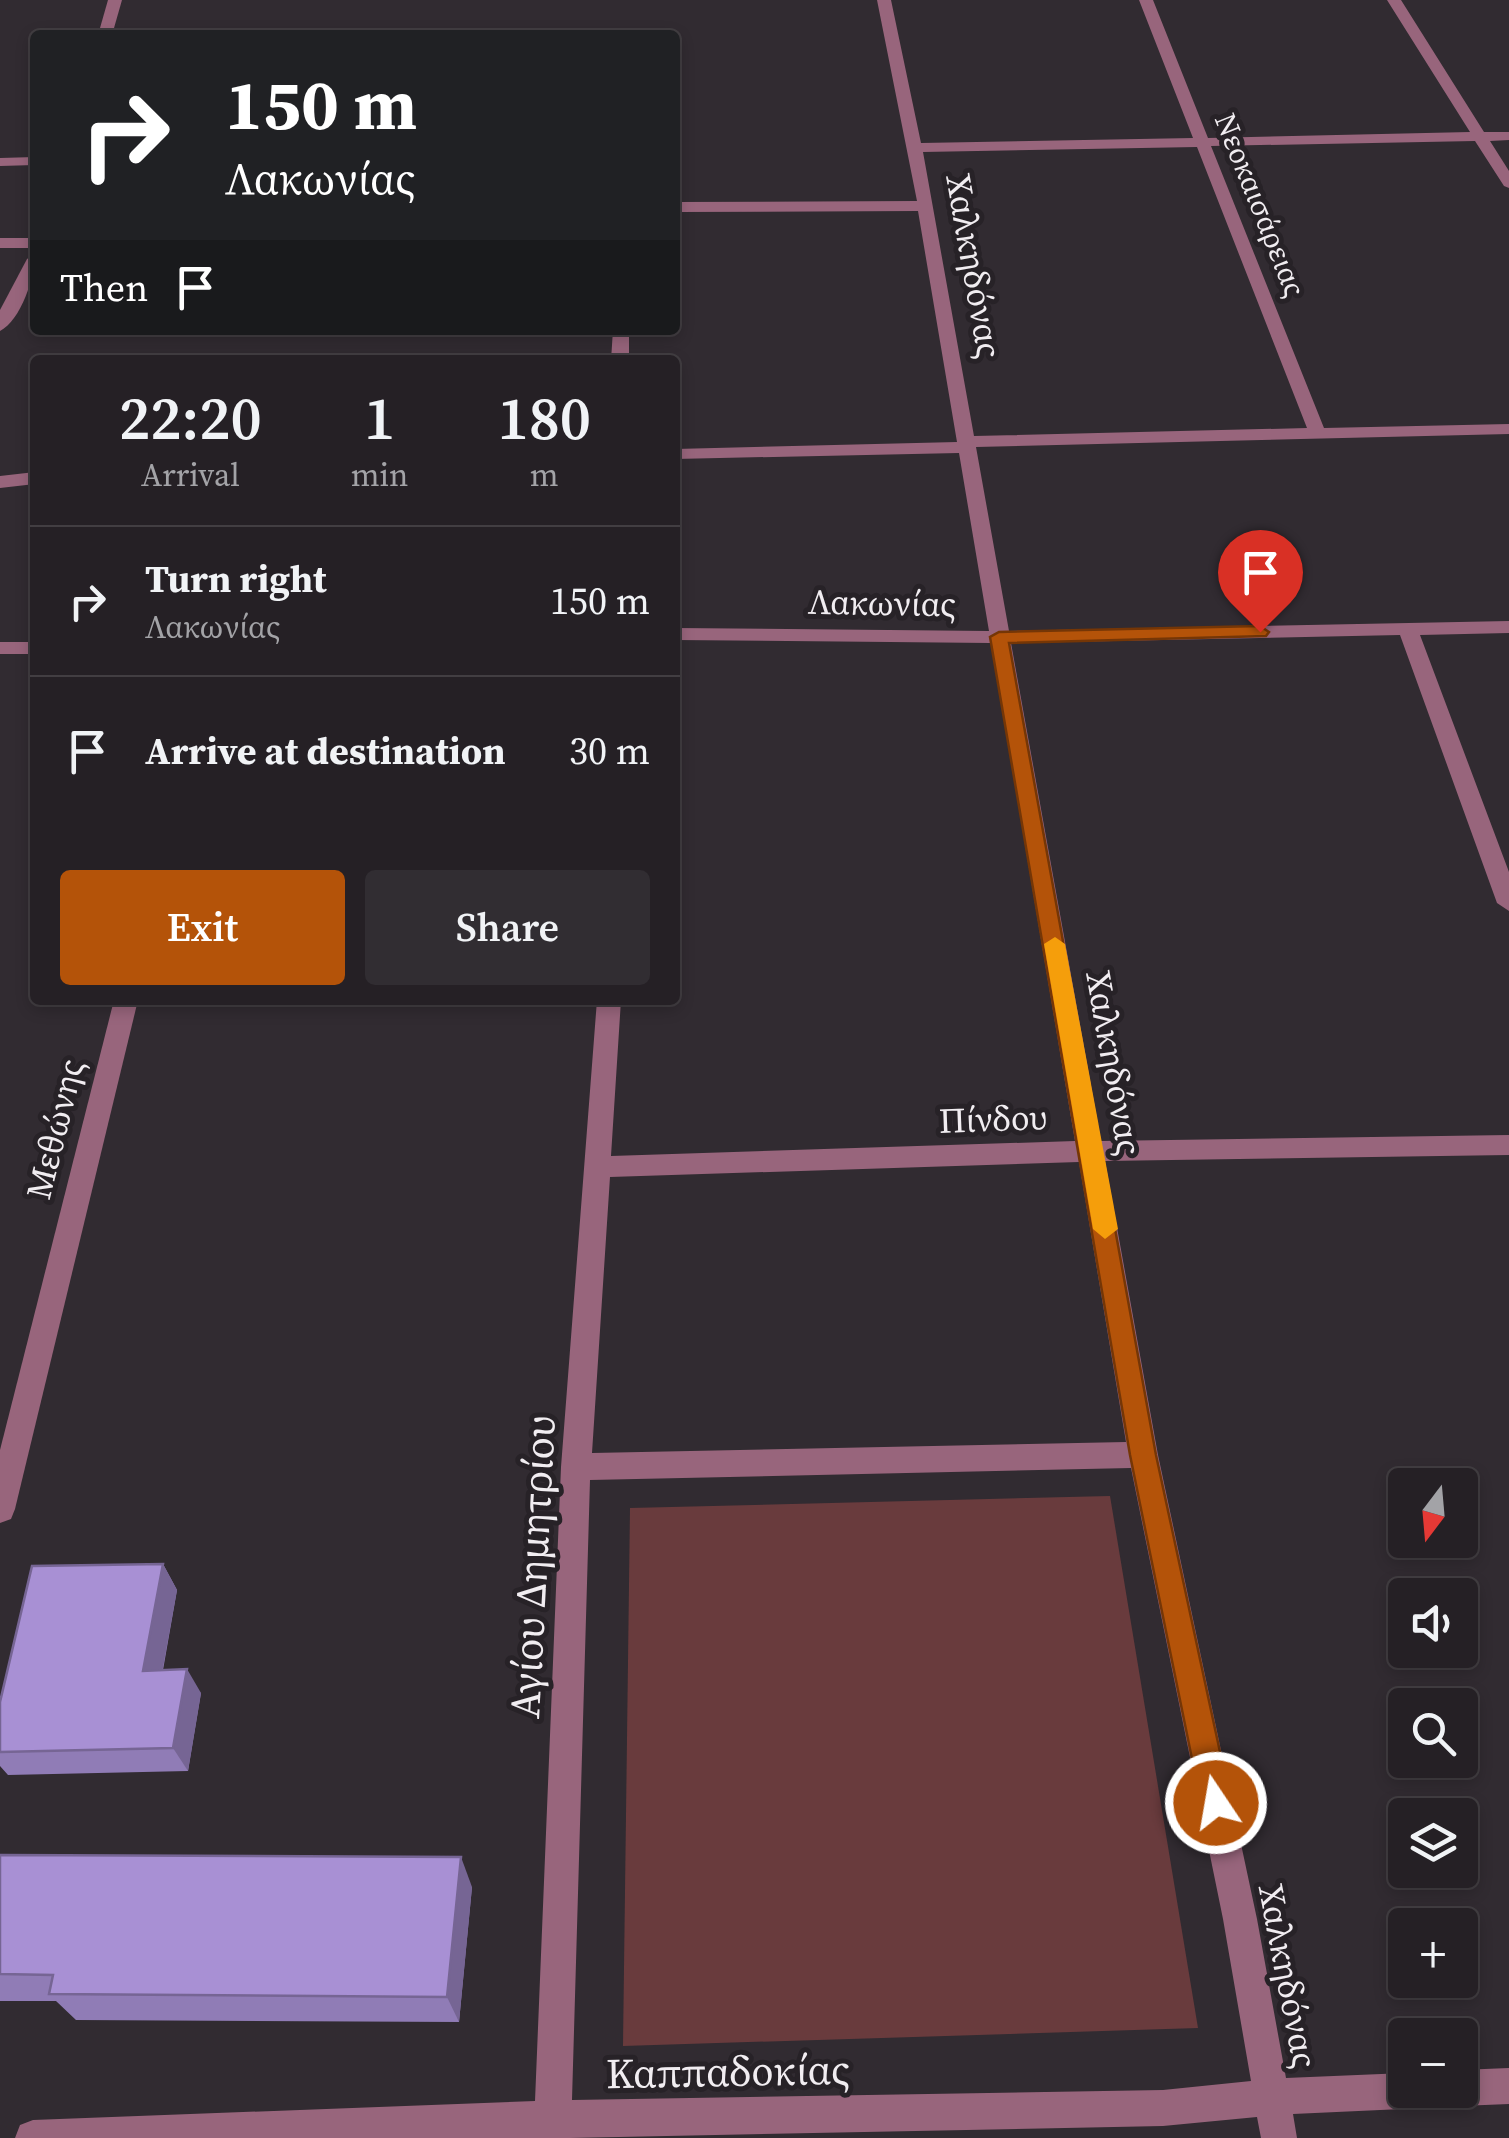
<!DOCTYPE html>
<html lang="en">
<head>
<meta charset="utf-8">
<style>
  :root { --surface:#252025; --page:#312d32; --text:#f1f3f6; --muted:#a3a3a7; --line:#423e42; --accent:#b45309 }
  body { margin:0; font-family:"Source Serif 4",serif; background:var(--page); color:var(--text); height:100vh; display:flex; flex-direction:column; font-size:38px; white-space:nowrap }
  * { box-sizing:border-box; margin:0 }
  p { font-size:32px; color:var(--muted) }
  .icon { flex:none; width:55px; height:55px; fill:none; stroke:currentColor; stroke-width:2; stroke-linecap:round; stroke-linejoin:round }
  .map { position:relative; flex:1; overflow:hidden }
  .side { position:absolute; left:30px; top:355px; width:650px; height:650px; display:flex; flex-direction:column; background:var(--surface); border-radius:10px; box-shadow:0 5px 15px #0003,0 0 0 2px var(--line) }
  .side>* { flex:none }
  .banner { position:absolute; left:30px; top:30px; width:650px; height:305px; border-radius:10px; box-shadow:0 5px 15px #0003,0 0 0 2px var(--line); background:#202124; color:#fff; overflow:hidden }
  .needle { width:65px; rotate:196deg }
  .tools { position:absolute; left:1388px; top:1468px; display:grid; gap:20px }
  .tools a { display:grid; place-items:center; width:90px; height:90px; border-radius:10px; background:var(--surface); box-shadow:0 5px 15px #0003,0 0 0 2px var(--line); font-size:50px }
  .pin { position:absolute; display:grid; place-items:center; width:85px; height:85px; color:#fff; margin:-102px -42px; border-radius:50% 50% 50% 0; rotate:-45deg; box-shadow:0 0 10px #0007 }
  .pin .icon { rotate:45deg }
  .me { position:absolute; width:110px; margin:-55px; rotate:348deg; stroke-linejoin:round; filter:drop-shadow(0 0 8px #0008) }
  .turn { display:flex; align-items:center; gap:35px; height:210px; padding:0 30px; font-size:45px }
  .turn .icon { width:130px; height:130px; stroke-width:2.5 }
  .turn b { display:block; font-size:70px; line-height:85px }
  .then { display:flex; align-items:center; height:95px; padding:0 30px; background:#0003; gap:20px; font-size:38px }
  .eta { display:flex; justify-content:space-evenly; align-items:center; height:170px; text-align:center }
  .eta b { font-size:60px; font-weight:600; line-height:70px }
  .primary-button { display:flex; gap:20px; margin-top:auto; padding:20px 30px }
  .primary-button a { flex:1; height:115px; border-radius:10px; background:var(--accent); color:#fff; font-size:40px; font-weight:600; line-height:115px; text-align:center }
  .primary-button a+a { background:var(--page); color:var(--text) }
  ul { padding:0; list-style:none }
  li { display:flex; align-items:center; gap:30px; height:150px; padding:0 30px; border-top:2px solid var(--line) }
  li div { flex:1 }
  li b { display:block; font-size:38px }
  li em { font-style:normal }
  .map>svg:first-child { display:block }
  .green { fill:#693b3d }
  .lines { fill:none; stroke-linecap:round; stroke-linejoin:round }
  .minor { fill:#98657c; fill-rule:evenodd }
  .wall { fill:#907cb6 }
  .shaded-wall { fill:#766594 }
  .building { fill:#a890d4; stroke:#766594; stroke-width:2.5 }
  .route { fill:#b45309; stroke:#753606; stroke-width:2.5 }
  .slow { fill:#f59e0b }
  .labels { text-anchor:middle; stroke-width:10; stroke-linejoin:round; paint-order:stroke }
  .far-street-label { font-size:30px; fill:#f1edf1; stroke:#272227 }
  .street-label { font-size:35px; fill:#f1edf1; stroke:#272227 }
  .near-street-label { font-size:42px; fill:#f1edf1; stroke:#272227 }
</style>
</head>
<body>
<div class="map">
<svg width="1509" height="2138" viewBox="0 0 1509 2138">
  <rect width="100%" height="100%" fill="#312b31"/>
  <polygon class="green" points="1110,1496 1198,2028 623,2046 630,1508"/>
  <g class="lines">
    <g class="minor">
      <polygon points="108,0 122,0 112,35 98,35"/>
      <path d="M877,0h14l30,143 272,-5 -54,-138h14l55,138 262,-6 -83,-132h14l83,132h25v8l-19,1 19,30v17l-5,-2 -29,-45 -264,5 113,282 185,-4v10l-533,13 33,184 500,-10v12l-89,2 89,237v39l-12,-8 -97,-268 -389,8 90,498 408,-6v20l-404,6 53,294 99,464 29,159 119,-5v17h37l-5,13 -13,5 -131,6 4,24h-36l-4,-21 -94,9 -593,12h-555l5,-13 13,-5 502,-19 26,-634 36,-467h24l-10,156 464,-15 -84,-498 -316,-3v-12l314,3 -30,-178 -284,6v-10l282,-7 -39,-231 -243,1v-10l242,-1zM1197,147l110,281 -333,8 -51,-284zM1079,1162l47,280 -534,11 18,-276zM1131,1468l92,451 28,162 -88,9 -591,10 18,-620z"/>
      <polygon points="35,157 35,165 0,166 0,158"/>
      <rect x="0" y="238" width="35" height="10"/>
      <path d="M35,254c0,23 -14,66 -35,77v-21l27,-51z"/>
      <polygon points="613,330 629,330 629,360 611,360"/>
      <polygon points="35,472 35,484 0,488 0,476"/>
      <rect x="0" y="642" width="35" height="12"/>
      <polygon points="114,1000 138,1000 15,1509 11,1519 0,1523 0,1450"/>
      <polygon points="1509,2068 1509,2104 1460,2106 1447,2101 1443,2090 1460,2090 1460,2070"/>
    </g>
  </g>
  <g class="wall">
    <polygon points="163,1564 177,1590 163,1670 201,1693 188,1771 8,1775 0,1766 0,1702"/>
    <polygon points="0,1855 472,1887 459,2022 76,2020 56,2001 0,2001"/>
  </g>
  <g class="shaded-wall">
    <polygon points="163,1564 177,1590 158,1695 143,1671"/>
    <polygon points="187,1669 201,1693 188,1771 173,1748"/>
    <polygon points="461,1857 472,1887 459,2022 447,1997"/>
  </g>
  <g class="building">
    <polygon points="163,1564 143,1671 187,1669 173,1748 0,1752 0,1702 32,1566"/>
    <polygon points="0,1855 461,1857 447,1997 49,1994 53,1975 0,1974"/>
  </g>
  <polygon class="route" points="1260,626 1269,632 1266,636 1009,643 1156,1455 1231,1803 1227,1814 1216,1818 1205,1814 1201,1803 1130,1455 990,637 999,632"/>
  <polygon class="slow" points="1055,937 1065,944 1118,1229 1105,1239 1093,1229 1044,944"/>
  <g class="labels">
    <g class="far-street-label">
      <text transform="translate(1260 205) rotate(68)" y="10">Νεοκαισάρειας</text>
    </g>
    <g class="street-label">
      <text transform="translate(974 266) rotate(80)" y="12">Χαλκηδόνας</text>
      <text transform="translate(882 603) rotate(1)" y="12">Λακωνίας</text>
      <text transform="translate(1114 1063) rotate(80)" y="12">Χαλκηδόνας</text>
      <text transform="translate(993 1119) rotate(-2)" y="12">Πίνδου</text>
      <text transform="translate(55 1129) rotate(-76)" y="12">Μεθώνης</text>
      <text transform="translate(1288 1976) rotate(79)" y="12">Χαλκηδόνας</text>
    </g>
    <g class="near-street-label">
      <text transform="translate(532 1567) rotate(-87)" y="15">Αγίου Δημητρίου</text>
      <text transform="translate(728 2071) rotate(-1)" y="15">Καππαδοκίας</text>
    </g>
  </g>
</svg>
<div class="tools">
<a><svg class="needle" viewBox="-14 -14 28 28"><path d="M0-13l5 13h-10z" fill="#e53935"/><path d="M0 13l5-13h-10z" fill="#a3a3a7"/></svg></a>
<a><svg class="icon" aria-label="sound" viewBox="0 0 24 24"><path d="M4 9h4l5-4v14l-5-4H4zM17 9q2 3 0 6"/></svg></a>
<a><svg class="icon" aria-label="search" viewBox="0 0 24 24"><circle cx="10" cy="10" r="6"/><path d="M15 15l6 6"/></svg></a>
<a><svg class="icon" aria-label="layers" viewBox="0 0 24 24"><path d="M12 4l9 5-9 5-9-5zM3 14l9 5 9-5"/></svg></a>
<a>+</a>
<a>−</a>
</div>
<div class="pin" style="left:1260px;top:632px;background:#d93025"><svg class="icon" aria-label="arrive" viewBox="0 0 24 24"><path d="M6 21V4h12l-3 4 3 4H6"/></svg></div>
<svg class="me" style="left:1216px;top:1803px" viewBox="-20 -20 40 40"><circle r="17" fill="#b45309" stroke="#fff" stroke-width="3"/><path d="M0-11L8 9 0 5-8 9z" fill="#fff"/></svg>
<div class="banner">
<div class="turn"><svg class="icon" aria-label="right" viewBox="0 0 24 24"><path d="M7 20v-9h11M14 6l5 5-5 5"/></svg><div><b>150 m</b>Λακωνίας</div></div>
<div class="then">Then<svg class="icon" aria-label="arrive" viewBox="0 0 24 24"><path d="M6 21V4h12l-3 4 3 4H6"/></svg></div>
</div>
<section class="side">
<div class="eta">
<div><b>22:20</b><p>Arrival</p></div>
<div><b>1</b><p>min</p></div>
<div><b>180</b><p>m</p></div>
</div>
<ul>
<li><svg class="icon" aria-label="right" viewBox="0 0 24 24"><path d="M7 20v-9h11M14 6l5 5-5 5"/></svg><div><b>Turn right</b><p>Λακωνίας</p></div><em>150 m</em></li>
<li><svg class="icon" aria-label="arrive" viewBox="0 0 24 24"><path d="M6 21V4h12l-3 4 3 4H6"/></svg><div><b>Arrive at destination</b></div><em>30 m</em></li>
</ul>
<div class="primary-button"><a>Exit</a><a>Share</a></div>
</section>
</div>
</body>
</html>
